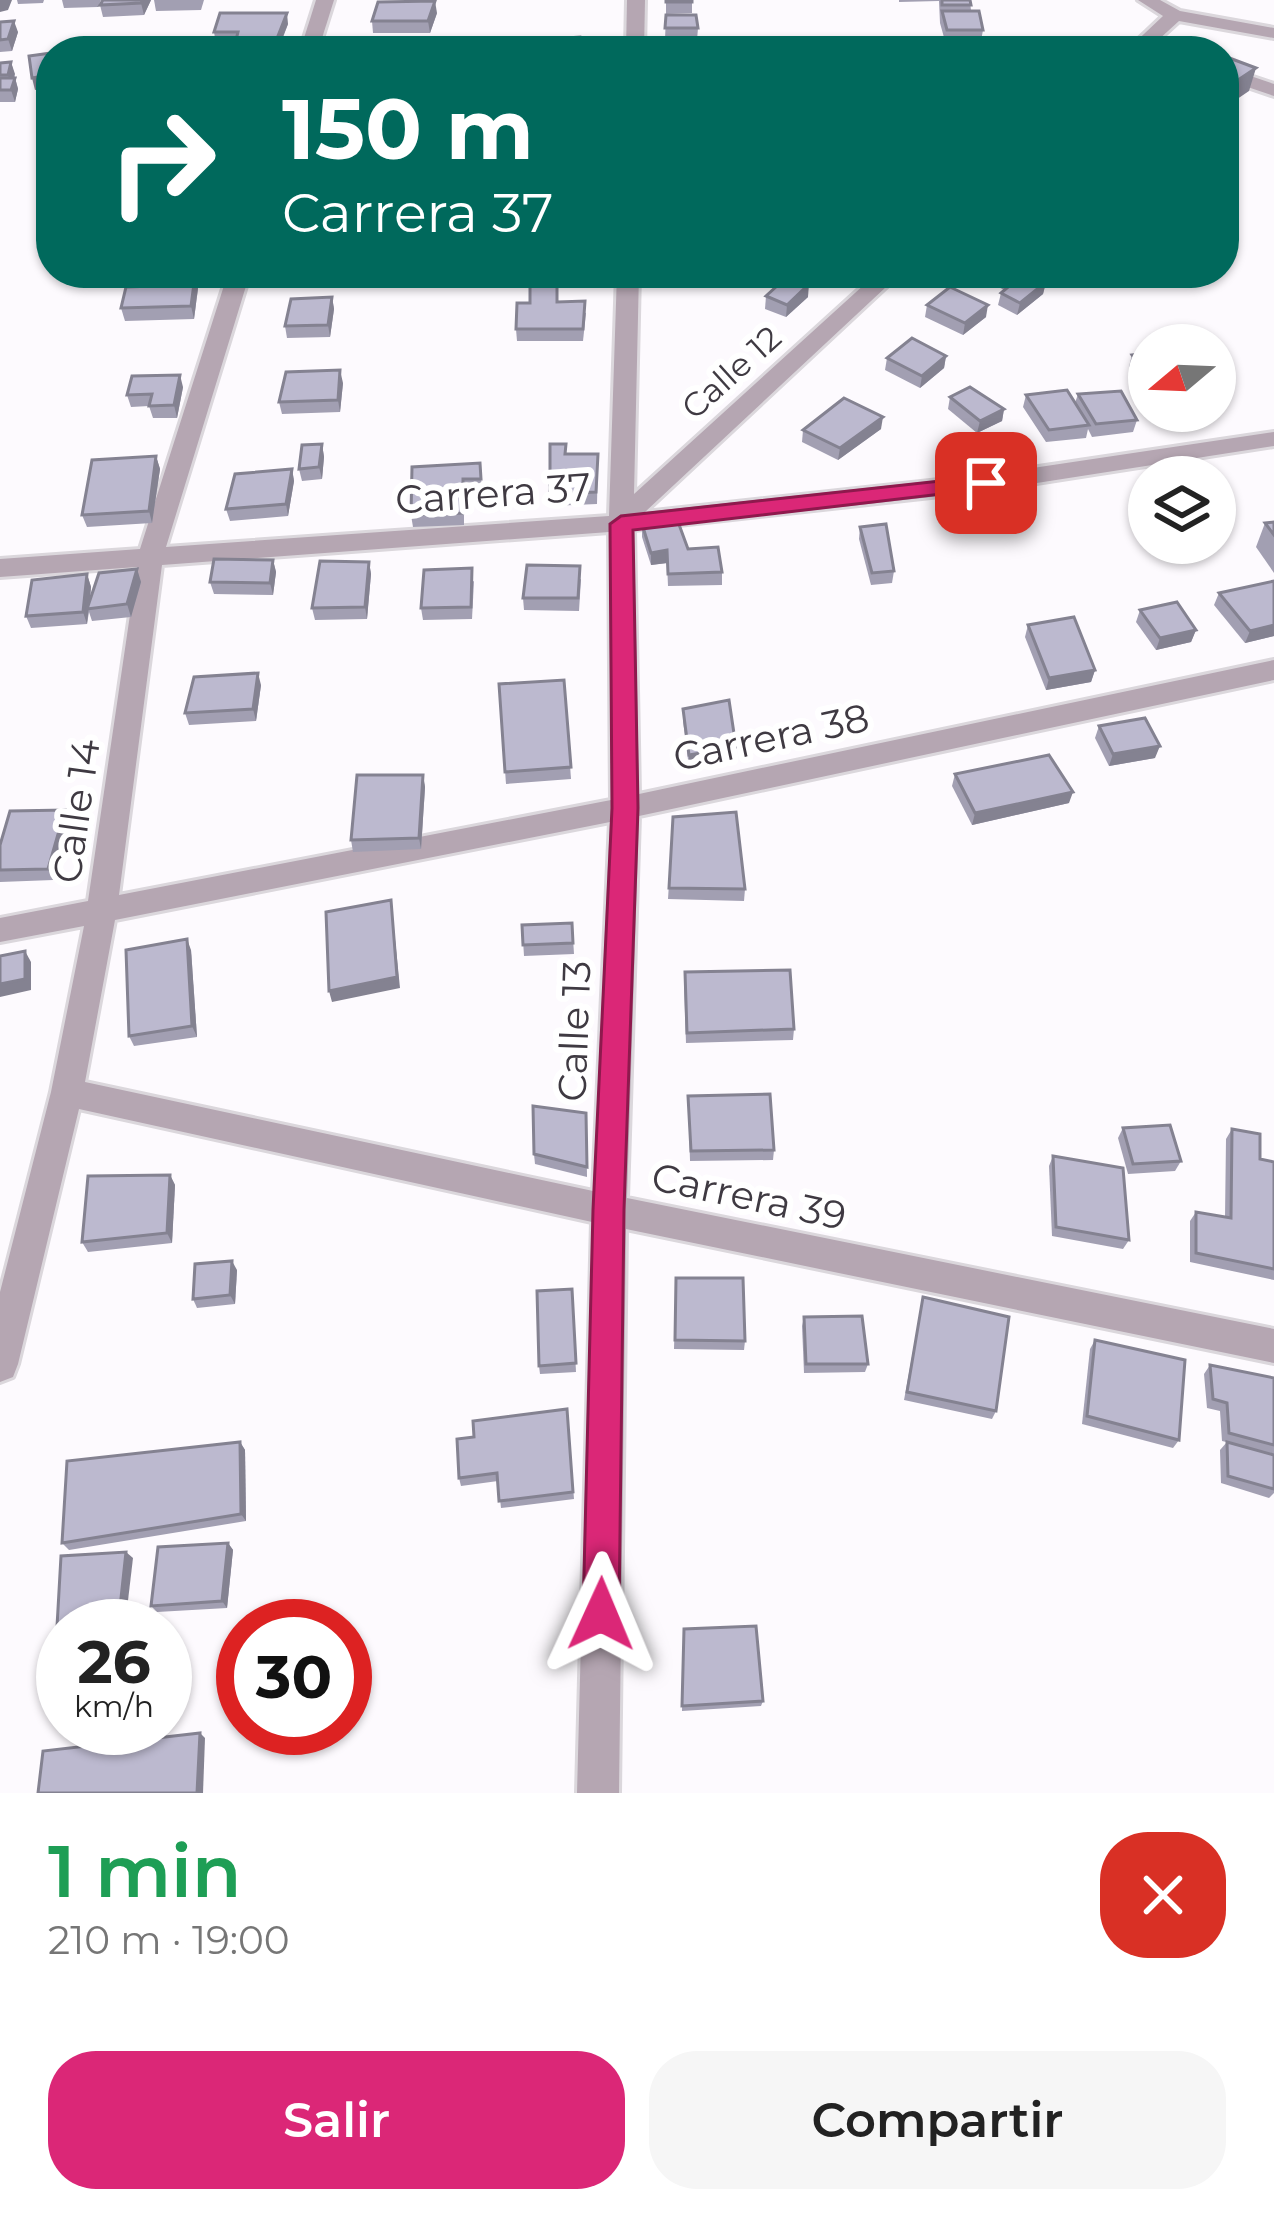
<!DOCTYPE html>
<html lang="es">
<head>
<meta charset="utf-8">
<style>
  :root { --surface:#fff; --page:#f6f6f6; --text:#222; --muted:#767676; --accent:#db2777 }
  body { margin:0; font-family:Montserrat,sans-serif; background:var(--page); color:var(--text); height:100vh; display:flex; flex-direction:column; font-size:45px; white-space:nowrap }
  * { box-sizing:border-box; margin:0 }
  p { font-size:39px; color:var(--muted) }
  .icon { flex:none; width:66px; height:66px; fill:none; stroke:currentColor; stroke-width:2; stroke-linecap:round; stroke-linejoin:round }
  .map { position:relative; height:1793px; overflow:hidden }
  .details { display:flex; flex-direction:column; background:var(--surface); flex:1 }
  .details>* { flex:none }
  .hud { position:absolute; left:36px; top:36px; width:1203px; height:252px; border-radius:48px; box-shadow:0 3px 9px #0004; background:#00695c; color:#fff; overflow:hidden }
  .needle { width:78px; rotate:251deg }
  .tools { position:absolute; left:1128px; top:324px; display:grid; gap:24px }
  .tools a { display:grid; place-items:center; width:108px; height:108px; border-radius:50%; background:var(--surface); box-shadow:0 3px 9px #0004; font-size:60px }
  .speed { position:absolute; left:36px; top:1599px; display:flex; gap:24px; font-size:60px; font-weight:700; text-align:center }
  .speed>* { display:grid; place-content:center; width:156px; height:156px; border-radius:50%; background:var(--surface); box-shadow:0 3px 9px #0004; line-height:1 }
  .speed small { font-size:30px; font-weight:400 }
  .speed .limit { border:18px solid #d22; background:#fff; color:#111 }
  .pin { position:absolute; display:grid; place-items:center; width:102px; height:102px; color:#fff; margin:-51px; border-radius:24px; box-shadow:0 6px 18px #0006 }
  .me { position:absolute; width:132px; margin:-66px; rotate:1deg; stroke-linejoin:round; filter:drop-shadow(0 0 9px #0008) }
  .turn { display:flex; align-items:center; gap:42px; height:252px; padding:0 48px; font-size:54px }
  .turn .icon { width:156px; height:156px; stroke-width:2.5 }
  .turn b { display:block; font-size:84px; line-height:102px }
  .round { display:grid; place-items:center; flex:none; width:126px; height:126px; border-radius:48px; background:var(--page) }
  .head { display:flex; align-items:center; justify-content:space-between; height:204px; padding:0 48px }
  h1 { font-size:72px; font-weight:600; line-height:90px; color:#1e9e55 }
  .primary-button { display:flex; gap:24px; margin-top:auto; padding:24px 48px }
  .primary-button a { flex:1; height:138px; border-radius:48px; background:var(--accent); color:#fff; font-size:48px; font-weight:600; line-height:138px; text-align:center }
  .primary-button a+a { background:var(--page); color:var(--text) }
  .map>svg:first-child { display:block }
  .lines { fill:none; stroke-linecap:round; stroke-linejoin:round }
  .street-casing { stroke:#dbd7dc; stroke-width:6 }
  .street { fill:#b5a6b2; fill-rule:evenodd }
  .wall { fill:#a29fb2 }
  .shaded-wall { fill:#848291 }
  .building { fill:#bcb9cf; stroke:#848291; stroke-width:3 }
  .route { fill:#db2777; stroke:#8e194d; stroke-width:3 }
  .labels { text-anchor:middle; stroke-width:12; stroke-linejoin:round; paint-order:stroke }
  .far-street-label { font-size:33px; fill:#3f3a42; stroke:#fff }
  .street-label { font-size:39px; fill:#3f3a42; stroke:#fff }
</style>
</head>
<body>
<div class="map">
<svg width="1274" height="1793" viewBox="0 0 1274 1793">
  <rect width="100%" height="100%" fill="#fdfafe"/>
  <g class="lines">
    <defs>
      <g id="street">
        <polygon points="316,0 334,0 318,51 300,51"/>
        <polygon points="627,0 645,0 644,51 626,51"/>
        <polygon points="1138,0 1160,0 1180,11 1274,28 1274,38 1179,21 1146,51 1126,51 1163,16"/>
        <polygon points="1224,67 1274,84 1274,96 1224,79"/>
        <path d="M228,273h22l-84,274 443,-31 8,-243h22l-5,221 243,-221h24l-256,239 340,-37 289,-43v14l-289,45 -351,39 5,264 635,-134v20l-635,136 -12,382 647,131v34l-648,-134 -7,564h-42l15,-571 -513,-113 -61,255 -5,13 -13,5v-90l51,-200 33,-166 -84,16v-24l88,-17 49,-334 -137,10v-18l140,-10zM609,532l2,268 -492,95 43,-330zM610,822l-17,369 -508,-109 30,-162z"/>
      </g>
    </defs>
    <use href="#street" class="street-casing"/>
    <use href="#street" class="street"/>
  </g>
  <g class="wall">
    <polygon points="17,0 44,0 43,3 18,4"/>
    <polygon points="62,0 101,0 98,7 64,8"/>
    <polygon points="151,0 144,15 103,17 100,5"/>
    <polygon points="154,0 204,0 201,10 156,11"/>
    <polygon points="666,0 692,2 692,13 666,14"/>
    <polygon points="899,0 970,0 971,11 983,30 981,41 946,42 953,51 912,51 913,43 945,41 940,23 939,1 899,2"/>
    <polygon points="437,13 430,33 373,33 372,21"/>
    <polygon points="666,15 698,28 697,40 665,40"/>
    <polygon points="0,22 18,32 12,51 0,52"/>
    <polygon points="288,24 278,51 238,51 237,44 216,44 214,32"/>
    <polygon points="11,62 18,89 15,102 0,102 0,63"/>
    <rect x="656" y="273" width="54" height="8"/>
    <polygon points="978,273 1031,273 1046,282 1043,294 1017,315 998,305 1001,293 1004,290 978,275"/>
    <polygon points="195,276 198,288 194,319 125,321 121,308 153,286"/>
    <polygon points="766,296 808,297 786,317 765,309"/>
    <polygon points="332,297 334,309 330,337 287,338 285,326"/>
    <polygon points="558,302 586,313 583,341 517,341 516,329"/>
    <polygon points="927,305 986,317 963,335 925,317"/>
    <polygon points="1149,353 1149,394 1146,394 1129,367 1132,355"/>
    <polygon points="946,356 944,368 920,388 885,370 887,358"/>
    <polygon points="343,383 340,412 282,414 279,402"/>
    <polygon points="183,387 177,418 153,418 149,406 131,407 127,395"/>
    <polygon points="1078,394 1137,420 1133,432 1092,437 1088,429 1086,438 1046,442 1023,407 1026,395 1075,403"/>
    <polygon points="950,397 1004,409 1002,421 977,433 948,409"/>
    <polygon points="881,429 838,460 802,442 803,430"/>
    <polygon points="322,444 324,457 322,479 302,481 299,469"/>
    <polygon points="550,444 566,444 566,454 598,454 597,504 551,506"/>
    <polygon points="156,456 160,469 152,523 87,527 82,515"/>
    <polygon points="480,463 482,491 464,491 464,525 413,527 411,515"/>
    <polygon points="292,469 294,481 288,516 230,521 226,509"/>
    <polygon points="1274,522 1274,573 1256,547 1265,523"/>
    <polygon points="642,524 688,549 722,572 722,585 668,586 667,563 651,565 642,537"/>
    <polygon points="860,527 894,571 892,583 871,585 859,539"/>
    <polygon points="273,560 276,572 273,595 214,594 210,582"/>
    <polygon points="369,562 371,574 367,619 315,620 312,608"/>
    <polygon points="137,569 141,582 131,617 92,621 89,612 87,624 31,628 26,616 87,574 91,587 90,603"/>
    <polygon points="581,579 579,611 524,610 523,598"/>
    <polygon points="474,581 472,619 423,620 421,608"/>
    <polygon points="1274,581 1274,636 1245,643 1214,605 1219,593"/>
    <polygon points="1140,610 1196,630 1191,642 1156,650 1136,622"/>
    <polygon points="1028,625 1095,670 1091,682 1046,690 1025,637"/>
    <polygon points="564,680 571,779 506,784 499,684"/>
    <polygon points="261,685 256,721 189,725 185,713"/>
    <polygon points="683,709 736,747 735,759 689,767 683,721"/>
    <polygon points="1099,726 1155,758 1109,766 1095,738"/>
    <polygon points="955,774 1069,803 972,825 952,786"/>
    <polygon points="423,775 425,787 421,849 353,852 351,840"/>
    <polygon points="65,810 70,821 53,880 0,882 0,845"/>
    <polygon points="673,817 745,889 744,901 668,899"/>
    <polygon points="572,923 574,954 524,956 522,925"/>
    <polygon points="191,950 197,1037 134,1046 129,1036"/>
    <polygon points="684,983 794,1029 793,1040 686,1043"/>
    <polygon points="688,1096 774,1150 773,1160 690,1161"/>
    <polygon points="586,1113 587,1177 535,1164 534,1154"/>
    <polygon points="1123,1128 1181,1161 1175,1171 1128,1174 1118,1138"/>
    <polygon points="1232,1129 1260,1159 1274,1162 1274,1280 1190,1262 1190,1221 1196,1212 1225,1217 1226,1139"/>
    <polygon points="1053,1156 1129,1240 1123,1249 1052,1236 1049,1166"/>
    <polygon points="170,1175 175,1185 172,1243 88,1252 82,1242"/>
    <polygon points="237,1270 235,1304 197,1308 193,1299"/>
    <polygon points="676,1278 745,1341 744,1350 674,1349"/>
    <polygon points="572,1289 576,1372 540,1374 539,1366"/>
    <polygon points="923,1297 996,1411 992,1419 904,1400"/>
    <polygon points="804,1317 868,1364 865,1372 804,1373 802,1326"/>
    <polygon points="1095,1340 1179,1440 1173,1448 1082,1424 1090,1349"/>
    <polygon points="1210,1365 1274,1378 1274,1493 1269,1498 1221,1483 1220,1450 1227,1442 1239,1445 1222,1441 1220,1411 1207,1408 1204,1374"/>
    <polygon points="567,1409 574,1499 501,1508 498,1481 461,1486 459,1478 474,1437"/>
    <polygon points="240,1442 245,1450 246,1521 69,1550 62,1543"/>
    <polygon points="228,1543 233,1550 227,1608 157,1612 151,1606"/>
    <polygon points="684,1629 763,1701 761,1706 682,1711"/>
  </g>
  <g class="shaded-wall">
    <polygon points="0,0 12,0 8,10 0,12"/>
    <polygon points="143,0 151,0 144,15 141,3"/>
    <polygon points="435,1 437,13 430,33 428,21"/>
    <polygon points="287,13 288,24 277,51 276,41"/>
    <polygon points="14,21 18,32 12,51 8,39"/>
    <polygon points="11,62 15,74 11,86 8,75"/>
    <polygon points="1256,68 1249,91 1224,108 1229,86"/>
    <polygon points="51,75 51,87 35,90 32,78"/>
    <polygon points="15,78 18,89 15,102 11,90"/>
    <polygon points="1234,101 1230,113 1224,118 1224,109"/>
    <polygon points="195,276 198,288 194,319 191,306"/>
    <polygon points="1046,282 1043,294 1017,315 1020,303"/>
    <polygon points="809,284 808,297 786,317 787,305"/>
    <polygon points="332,297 334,309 330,337 328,325"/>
    <polygon points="988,305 986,317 963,335 965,323"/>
    <polygon points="946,356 944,368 920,388 922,376"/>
    <polygon points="340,370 343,383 340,412 338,400"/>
    <polygon points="180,375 183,387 177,418 174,405"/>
    <polygon points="1004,409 1002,421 977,433 980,421"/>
    <polygon points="883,417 881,429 838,460 840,448"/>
    <polygon points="322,444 324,457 322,479 319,467"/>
    <polygon points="156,456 160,469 152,523 149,511"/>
    <polygon points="292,469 294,481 288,516 286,504"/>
    <polygon points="667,550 667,563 651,565 651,553"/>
    <polygon points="273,560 276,572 273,595 270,583"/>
    <polygon points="369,562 371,574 367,619 365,607"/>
    <polygon points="137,569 141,582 131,617 127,604"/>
    <polygon points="87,574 91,587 87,624 83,612"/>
    <polygon points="1274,625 1274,636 1245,643 1250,631"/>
    <polygon points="1196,630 1191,642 1156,650 1160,638"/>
    <polygon points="1095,670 1091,682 1046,690 1049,678"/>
    <polygon points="258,673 261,685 256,721 253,709"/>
    <polygon points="1160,746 1155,758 1109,766 1113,754"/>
    <polygon points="736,747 735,759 689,767 689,755"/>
    <polygon points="423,775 425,787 421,849 419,838"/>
    <polygon points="1073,792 1069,803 972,825 975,813"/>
    <polygon points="65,810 70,821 53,880 48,869"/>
    <polygon points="391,900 400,988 332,1002 329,991"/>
    <polygon points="187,939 191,950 197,1037 192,1026"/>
    <polygon points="25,951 31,962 31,990 0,997 0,984"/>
    <polygon points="170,1175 175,1185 172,1243 167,1233"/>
    <polygon points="232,1261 237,1270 235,1304 230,1295"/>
    <polygon points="240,1442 245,1450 246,1521 241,1514"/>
    <polygon points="228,1543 233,1550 227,1608 222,1601"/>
    <polygon points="126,1552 133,1558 125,1626 118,1626"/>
    <polygon points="200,1733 205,1738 203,1793 197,1793"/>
  </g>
  <g class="building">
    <polygon points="103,0 143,0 141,3 100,5"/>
    <rect x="666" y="0" width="26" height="2"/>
    <polygon points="942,0 970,0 971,5 942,5"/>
    <polygon points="435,1 428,21 372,21 378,2"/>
    <polygon points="942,11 979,11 983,30 947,30"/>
    <polygon points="220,13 287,13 276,41 236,40 238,32 214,32"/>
    <polygon points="666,15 696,15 698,28 665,28"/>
    <polygon points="14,21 8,39 0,40 0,22"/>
    <polygon points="580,37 582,51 536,51 536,40"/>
    <polygon points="943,39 953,51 919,51 913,43"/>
    <polygon points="964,43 986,43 989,51 966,51"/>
    <polygon points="508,44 522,48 518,51 498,50"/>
    <polygon points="51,53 51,75 32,78 29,56"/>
    <polygon points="1224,56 1256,68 1229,86 1224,84"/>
    <polygon points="11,62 8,75 0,75 0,63"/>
    <polygon points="0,78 15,78 11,90 0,90"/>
    <polygon points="1224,98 1234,101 1224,109"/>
    <polygon points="998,273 1031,273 1046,282 1020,303 1001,293 1014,282"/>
    <polygon points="195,276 191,306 121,308 126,287 153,286 155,277"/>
    <polygon points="788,276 809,284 787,305 766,296"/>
    <polygon points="557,277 557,302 585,301 583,329 516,329 517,303 530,303 530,278"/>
    <polygon points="950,287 988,305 965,323 927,305"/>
    <polygon points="332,297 328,325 285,326 291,299"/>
    <polygon points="912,338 946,356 922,376 887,358"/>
    <polygon points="1149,353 1149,381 1132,355"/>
    <polygon points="340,370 338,400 279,402 286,372"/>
    <polygon points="180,375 174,405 149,406 152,394 127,395 132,376"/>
    <polygon points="970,387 1004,409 980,421 950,397"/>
    <polygon points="1067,390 1089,425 1049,430 1026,395"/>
    <polygon points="1121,391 1137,420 1096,424 1078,394"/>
    <polygon points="844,398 883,417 840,448 803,430"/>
    <polygon points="322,444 319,467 299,469 302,445"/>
    <polygon points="550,444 566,444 565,454 598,454 596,492 550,494"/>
    <polygon points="156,456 149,511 82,515 92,460"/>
    <polygon points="480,463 481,479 463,479 463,513 411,515 412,467"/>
    <polygon points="292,469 286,504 226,509 235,474"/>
    <polygon points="677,519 688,549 718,547 722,572 668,574 667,550 651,553 642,524"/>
    <polygon points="1274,522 1274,535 1265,523"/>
    <polygon points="886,524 894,571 872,573 860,527"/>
    <polygon points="214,559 273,560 270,583 210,582"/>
    <polygon points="320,561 369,562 365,607 312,608"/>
    <polygon points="527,565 580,566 578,598 523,598"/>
    <polygon points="472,568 471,607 421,608 424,570"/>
    <polygon points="137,569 127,604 87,609 99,573"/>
    <polygon points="87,574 83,612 26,616 32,580"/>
    <polygon points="1274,581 1274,625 1250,631 1219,593"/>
    <polygon points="1177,602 1196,630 1160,638 1140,610"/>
    <polygon points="1074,617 1095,670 1049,678 1028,625"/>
    <polygon points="258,673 253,709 185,713 194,677"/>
    <polygon points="564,680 571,767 505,772 499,684"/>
    <polygon points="729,700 736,747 689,755 683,709"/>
    <polygon points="1145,718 1160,746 1113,754 1099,726"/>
    <polygon points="1049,755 1073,792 975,813 955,774"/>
    <polygon points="357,775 423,775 419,838 351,840"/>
    <polygon points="65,810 48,869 0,870 0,845 10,811"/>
    <polygon points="736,812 745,889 669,888 673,817"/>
    <polygon points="391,900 397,977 329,991 326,912"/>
    <polygon points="572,923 573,943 523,945 522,925"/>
    <polygon points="187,939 192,1026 129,1036 126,950"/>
    <polygon points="25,951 25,979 0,984 0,956"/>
    <polygon points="790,970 794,1029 687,1033 685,972"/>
    <polygon points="770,1094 774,1150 691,1151 688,1096"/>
    <polygon points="533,1106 586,1113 587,1167 534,1154"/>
    <polygon points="1170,1125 1181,1161 1133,1164 1123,1128"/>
    <polygon points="1232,1129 1260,1134 1260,1159 1274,1162 1274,1269 1196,1253 1196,1212 1231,1218"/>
    <polygon points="1053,1156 1123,1168 1129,1240 1056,1227"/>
    <polygon points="170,1175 167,1233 82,1242 88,1176"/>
    <polygon points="232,1261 230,1295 193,1299 195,1264"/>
    <polygon points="676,1278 743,1278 745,1341 675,1340"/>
    <polygon points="572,1289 576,1363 539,1366 537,1291"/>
    <polygon points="923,1297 1009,1317 996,1411 907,1392"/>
    <polygon points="862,1316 868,1364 806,1364 804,1317"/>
    <polygon points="1095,1340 1185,1360 1179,1440 1087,1416"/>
    <polygon points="1210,1365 1274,1378 1274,1445 1229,1433 1227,1403 1213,1399"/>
    <polygon points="567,1409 573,1492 499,1501 497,1473 459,1478 457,1439 474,1437 473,1421"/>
    <polygon points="240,1442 241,1514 62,1543 67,1461"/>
    <polygon points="1227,1442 1274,1455 1274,1489 1228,1476"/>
    <polygon points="228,1543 222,1601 151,1606 158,1547"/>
    <polygon points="126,1552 118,1626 63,1626 63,1661 55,1662 61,1556"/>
    <polygon points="756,1626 763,1701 682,1706 684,1629"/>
    <polygon points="200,1733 197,1793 38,1793 43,1751"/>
  </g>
  <polygon class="route" points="986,476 993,478 993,488 633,530 638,808 624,1210 619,1614 614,1627 601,1632 588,1627 583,1614 593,1210 612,808 610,524 621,516"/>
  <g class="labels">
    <g class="far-street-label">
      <text transform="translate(731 372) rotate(-42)" y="12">Calle 12</text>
    </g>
    <g class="street-label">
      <text transform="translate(493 493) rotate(-4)" y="14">Carrera 37</text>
      <text transform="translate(771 737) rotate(-12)" y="14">Carrera 38</text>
      <text transform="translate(76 811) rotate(-82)" y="14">Calle 14</text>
      <text transform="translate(574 1031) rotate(-88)" y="14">Calle 13</text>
      <text transform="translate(749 1196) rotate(12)" y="14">Carrera 39</text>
    </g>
  </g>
</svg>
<div class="tools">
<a><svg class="needle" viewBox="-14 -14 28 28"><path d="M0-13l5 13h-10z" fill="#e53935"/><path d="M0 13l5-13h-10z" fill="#767676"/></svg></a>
<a><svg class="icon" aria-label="layers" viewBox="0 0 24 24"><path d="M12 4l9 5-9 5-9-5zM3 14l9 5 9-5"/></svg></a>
</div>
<div class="speed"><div>26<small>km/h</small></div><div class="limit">30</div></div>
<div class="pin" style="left:986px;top:483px;background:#d93025"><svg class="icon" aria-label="arrive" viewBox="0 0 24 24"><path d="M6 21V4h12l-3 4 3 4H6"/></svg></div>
<svg class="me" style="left:601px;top:1614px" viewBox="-20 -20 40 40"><path d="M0-17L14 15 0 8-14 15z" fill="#db2777" stroke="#fff" stroke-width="4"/></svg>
<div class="hud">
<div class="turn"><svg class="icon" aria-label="right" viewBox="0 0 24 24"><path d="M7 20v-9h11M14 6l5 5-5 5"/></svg><div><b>150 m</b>Carrera 37</div></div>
</div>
</div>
<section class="details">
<div class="head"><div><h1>1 min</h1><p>210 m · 19:00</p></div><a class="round" style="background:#d93025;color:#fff"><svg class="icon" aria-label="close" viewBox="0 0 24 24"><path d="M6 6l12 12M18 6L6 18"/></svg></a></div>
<div class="primary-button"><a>Salir</a><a>Compartir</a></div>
</section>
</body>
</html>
